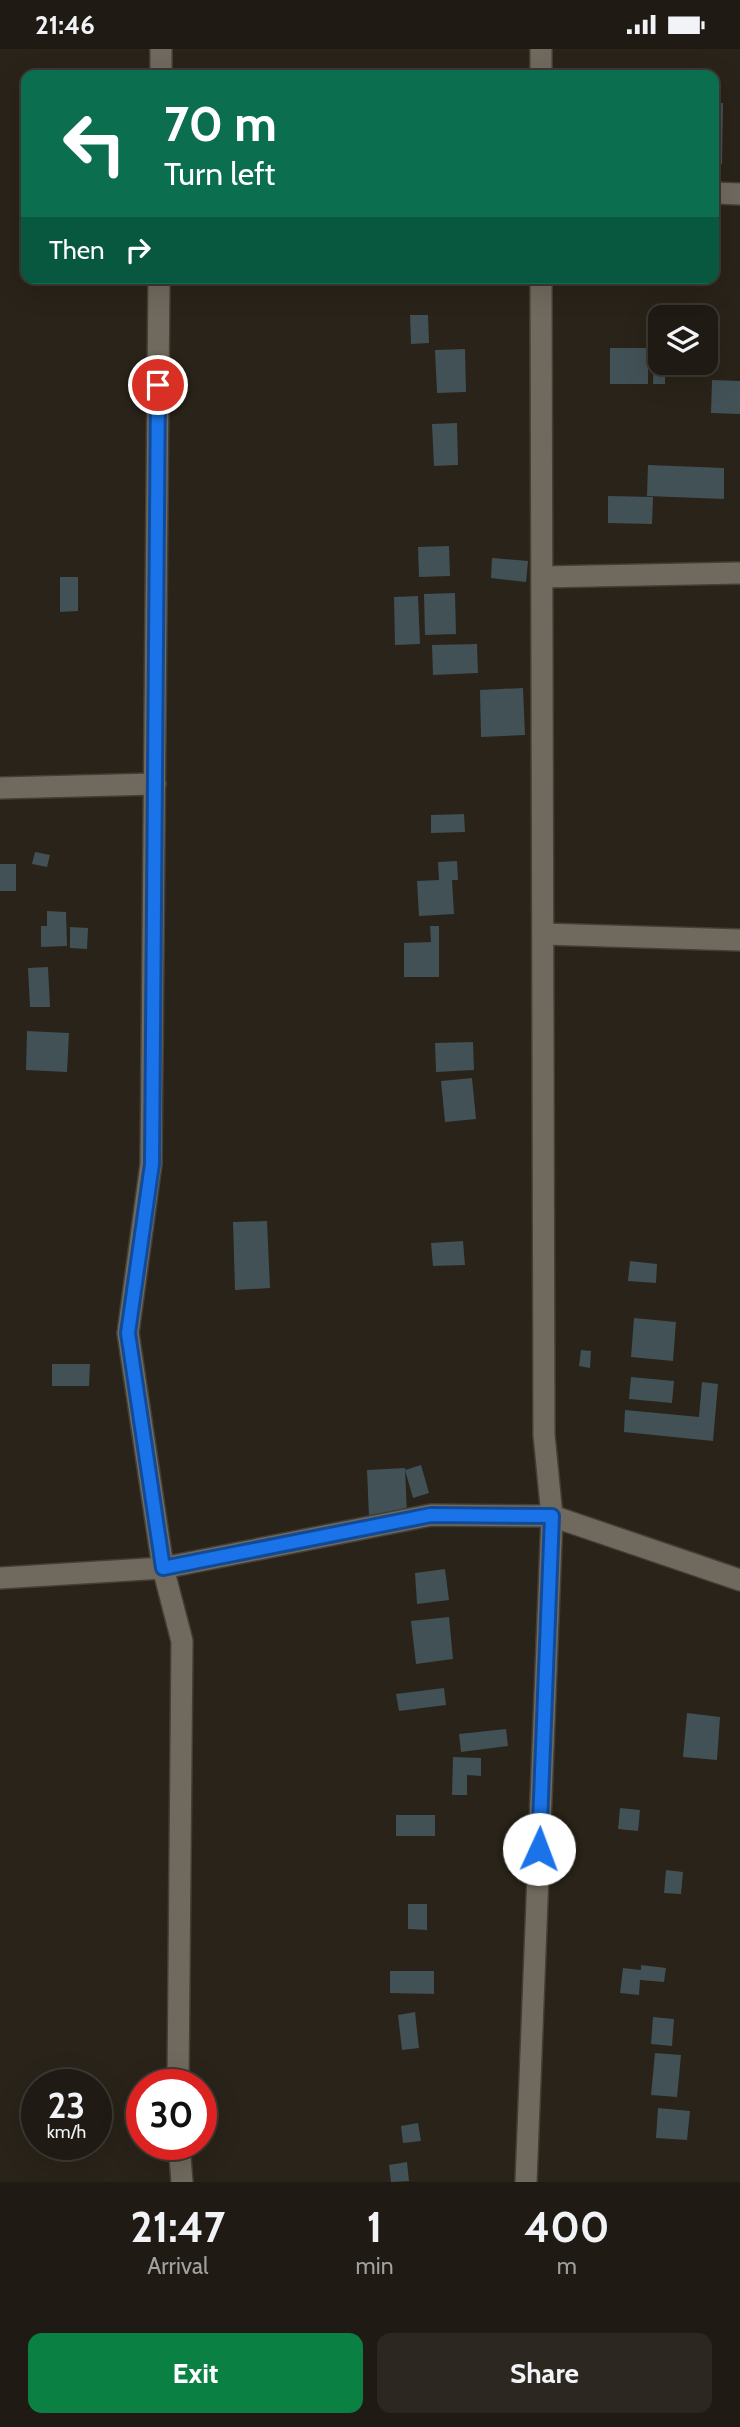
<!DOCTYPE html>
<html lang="en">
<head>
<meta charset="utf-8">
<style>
  :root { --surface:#1f1a13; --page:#2c2721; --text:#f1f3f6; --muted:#a1a1a0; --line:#3c3833; --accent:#0b8043 }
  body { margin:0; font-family:Cabin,sans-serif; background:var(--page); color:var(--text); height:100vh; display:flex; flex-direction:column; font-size:26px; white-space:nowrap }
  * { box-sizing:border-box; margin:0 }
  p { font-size:23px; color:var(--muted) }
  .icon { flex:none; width:38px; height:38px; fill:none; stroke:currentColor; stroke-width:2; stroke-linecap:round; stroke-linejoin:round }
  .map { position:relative; height:2133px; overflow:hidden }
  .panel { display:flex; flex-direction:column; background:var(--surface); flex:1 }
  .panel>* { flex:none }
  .top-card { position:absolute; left:21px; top:21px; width:698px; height:214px; border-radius:14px; box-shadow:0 7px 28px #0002,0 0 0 2px var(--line); background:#0b6e4f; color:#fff; overflow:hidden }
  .fabs { position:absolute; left:648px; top:256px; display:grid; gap:14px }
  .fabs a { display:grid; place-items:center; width:70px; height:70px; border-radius:14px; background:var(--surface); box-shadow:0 7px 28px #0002,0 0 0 2px var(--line); font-size:35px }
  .speed { position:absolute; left:21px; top:2020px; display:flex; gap:14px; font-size:35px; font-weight:700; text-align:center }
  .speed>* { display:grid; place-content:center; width:91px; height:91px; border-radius:50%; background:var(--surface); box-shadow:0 7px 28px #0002,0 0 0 2px var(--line); line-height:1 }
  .speed small { font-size:18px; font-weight:400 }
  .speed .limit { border:10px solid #d22; background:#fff; color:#111 }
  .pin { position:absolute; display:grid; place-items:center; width:60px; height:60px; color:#fff; margin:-30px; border:4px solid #fff; border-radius:50%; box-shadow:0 2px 7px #0007 }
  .me { position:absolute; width:77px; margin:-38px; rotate:2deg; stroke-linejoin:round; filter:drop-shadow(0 0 5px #0008) }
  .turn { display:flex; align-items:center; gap:24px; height:147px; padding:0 28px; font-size:32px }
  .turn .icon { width:91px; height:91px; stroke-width:2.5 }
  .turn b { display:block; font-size:49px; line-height:60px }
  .then { display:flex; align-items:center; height:66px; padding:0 28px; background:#0003; gap:14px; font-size:26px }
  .eta { display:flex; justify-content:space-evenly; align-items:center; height:119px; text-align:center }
  .eta b { font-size:42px; font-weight:700; line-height:49px }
  .action { display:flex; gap:14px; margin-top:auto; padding:14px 28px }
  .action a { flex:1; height:80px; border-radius:14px; background:var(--accent); color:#fff; font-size:28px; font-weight:700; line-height:80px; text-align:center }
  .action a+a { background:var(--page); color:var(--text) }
  .status { display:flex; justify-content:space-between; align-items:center; height:49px; padding:0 35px; background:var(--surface); direction:ltr }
  .status svg { height:19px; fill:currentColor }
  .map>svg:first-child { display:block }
  .building { fill:#425155 }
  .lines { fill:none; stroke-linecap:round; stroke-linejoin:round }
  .street-casing { stroke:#433e36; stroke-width:24 }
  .street { stroke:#70695d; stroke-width:21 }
  .route-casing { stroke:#114b97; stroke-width:18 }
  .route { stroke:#1a73e8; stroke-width:12 }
</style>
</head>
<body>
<div class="status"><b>21:46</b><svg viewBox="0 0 49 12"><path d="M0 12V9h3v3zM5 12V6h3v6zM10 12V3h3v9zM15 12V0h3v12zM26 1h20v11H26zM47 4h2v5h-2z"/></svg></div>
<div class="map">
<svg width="740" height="2133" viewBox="0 0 740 2133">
  <rect width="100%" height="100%" fill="#292319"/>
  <g class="building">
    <polygon points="714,54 723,54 722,115 714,115"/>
    <polygon points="410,266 428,266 429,294 411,295"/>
    <rect x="610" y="299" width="38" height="36"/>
    <polygon points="465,300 466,343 437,344 435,301"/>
    <polygon points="654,302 660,303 660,313 665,313 665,335 653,335"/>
    <polygon points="712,331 740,332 740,365 711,364"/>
    <polygon points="457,374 458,416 434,417 432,375"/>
    <polygon points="648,416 724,419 724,450 647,447"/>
    <polygon points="608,447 653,448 652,475 608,474"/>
    <polygon points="449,497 450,527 419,528 418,498"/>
    <polygon points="492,509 528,512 526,533 491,529"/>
    <polygon points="60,528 78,528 78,562 60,563"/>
    <polygon points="455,544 456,585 425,586 424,545"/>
    <polygon points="418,547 420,595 395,596 394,548"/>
    <polygon points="477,595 478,624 433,626 432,596"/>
    <polygon points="523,639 525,686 481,688 480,641"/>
    <polygon points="464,765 465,783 431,784 431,766"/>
    <polygon points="35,803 50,806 47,818 32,815"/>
    <polygon points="457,812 458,831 452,831 454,865 419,867 417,832 439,831 438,813"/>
    <rect x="0" y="815" width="16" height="27"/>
    <polygon points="47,862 66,863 67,897 41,898 41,877 47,877"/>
    <polygon points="430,877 439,877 439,928 404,928 404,894 431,893"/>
    <polygon points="70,878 88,879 87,900 70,899"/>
    <polygon points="48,918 50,958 30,958 28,919"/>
    <polygon points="27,982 69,984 67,1023 26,1021"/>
    <polygon points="473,993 474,1021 436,1023 435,994"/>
    <polygon points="472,1029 476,1070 445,1073 441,1032"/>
    <polygon points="267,1172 270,1239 235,1241 233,1173"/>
    <polygon points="463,1192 465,1216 433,1217 431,1194"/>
    <polygon points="630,1212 657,1215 656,1234 628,1232"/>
    <polygon points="634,1269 676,1273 673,1312 631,1308"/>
    <polygon points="581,1301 591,1302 590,1319 579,1317"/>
    <polygon points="52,1315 90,1315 89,1337 52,1337"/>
    <polygon points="631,1328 674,1332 672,1354 629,1350"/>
    <polygon points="702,1333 718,1335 713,1392 624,1383 625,1361 699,1368"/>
    <polygon points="421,1416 429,1444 413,1449 405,1421"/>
    <polygon points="405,1419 407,1466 369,1468 367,1421"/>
    <polygon points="445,1520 449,1551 417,1555 415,1524"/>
    <polygon points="449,1568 453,1610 416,1615 411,1572"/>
    <polygon points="444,1639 446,1656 399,1662 396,1645"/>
    <polygon points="687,1664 720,1668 717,1711 683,1708"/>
    <polygon points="506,1680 508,1697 461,1703 459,1685"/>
    <polygon points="453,1708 481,1709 481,1727 467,1726 467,1746 452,1746"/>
    <polygon points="620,1759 640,1761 638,1782 618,1780"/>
    <rect x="396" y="1766" width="39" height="21"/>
    <polygon points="666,1821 683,1823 681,1845 664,1844"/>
    <polygon points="408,1855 427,1855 427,1881 408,1880"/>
    <polygon points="641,1916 666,1919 664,1933 640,1931 639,1946 620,1944 623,1919 641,1921"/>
    <polygon points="390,1922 434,1922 434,1945 390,1944"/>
    <polygon points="415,1963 419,1999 402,2001 398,1966"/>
    <polygon points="653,1968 674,1970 672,1997 651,1995"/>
    <polygon points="655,2004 681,2006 677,2048 651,2046"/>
    <polygon points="658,2059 690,2062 687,2091 656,2089"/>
    <polygon points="418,2074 421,2092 403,2094 401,2077"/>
    <polygon points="407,2113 409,2132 391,2133 389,2116"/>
  </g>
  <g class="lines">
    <defs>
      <g id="street">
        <polyline points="161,26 161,0"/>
        <polyline points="541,26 541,0"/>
        <polyline points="714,144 740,145"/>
        <polyline points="159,229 151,1115 128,1284 163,1519 182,1592 178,2035"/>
        <polyline points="542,528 740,524"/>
        <polyline points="0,739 155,735"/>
        <polyline points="543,885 740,891"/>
        <polyline points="0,1529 163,1519 431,1466 552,1467 740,1531"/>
        <polyline points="179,2095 182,2133"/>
        <polyline points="526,2133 552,1467 544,1386 541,229"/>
      </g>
    </defs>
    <use href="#street" class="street-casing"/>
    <use href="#street" class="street"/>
  </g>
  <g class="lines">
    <defs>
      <polyline id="route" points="158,336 152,1115 128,1284 163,1519 431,1466 552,1467 539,1800"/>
    </defs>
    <use href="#route" class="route-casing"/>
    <use href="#route" class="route"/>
  </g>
</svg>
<div class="fabs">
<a><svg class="icon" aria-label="layers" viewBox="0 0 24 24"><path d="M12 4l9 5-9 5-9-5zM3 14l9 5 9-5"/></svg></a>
</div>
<div class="speed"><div>23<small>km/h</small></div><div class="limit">30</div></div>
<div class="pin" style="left:158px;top:336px;background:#d93025"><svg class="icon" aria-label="arrive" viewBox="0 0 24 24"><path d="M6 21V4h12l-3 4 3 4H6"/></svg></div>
<svg class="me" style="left:539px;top:1800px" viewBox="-20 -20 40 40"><circle r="19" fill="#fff"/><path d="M0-13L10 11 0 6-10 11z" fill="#1a73e8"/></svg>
<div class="top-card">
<div class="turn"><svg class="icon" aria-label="left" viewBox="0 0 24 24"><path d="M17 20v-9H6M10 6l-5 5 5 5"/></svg><div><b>70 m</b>Turn left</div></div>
<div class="then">Then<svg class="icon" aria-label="right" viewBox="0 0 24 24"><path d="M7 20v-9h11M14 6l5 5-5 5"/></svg></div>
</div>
</div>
<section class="panel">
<div class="eta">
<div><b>21:47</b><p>Arrival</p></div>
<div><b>1</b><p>min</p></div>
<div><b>400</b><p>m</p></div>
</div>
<div class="action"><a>Exit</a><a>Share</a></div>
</section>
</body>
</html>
